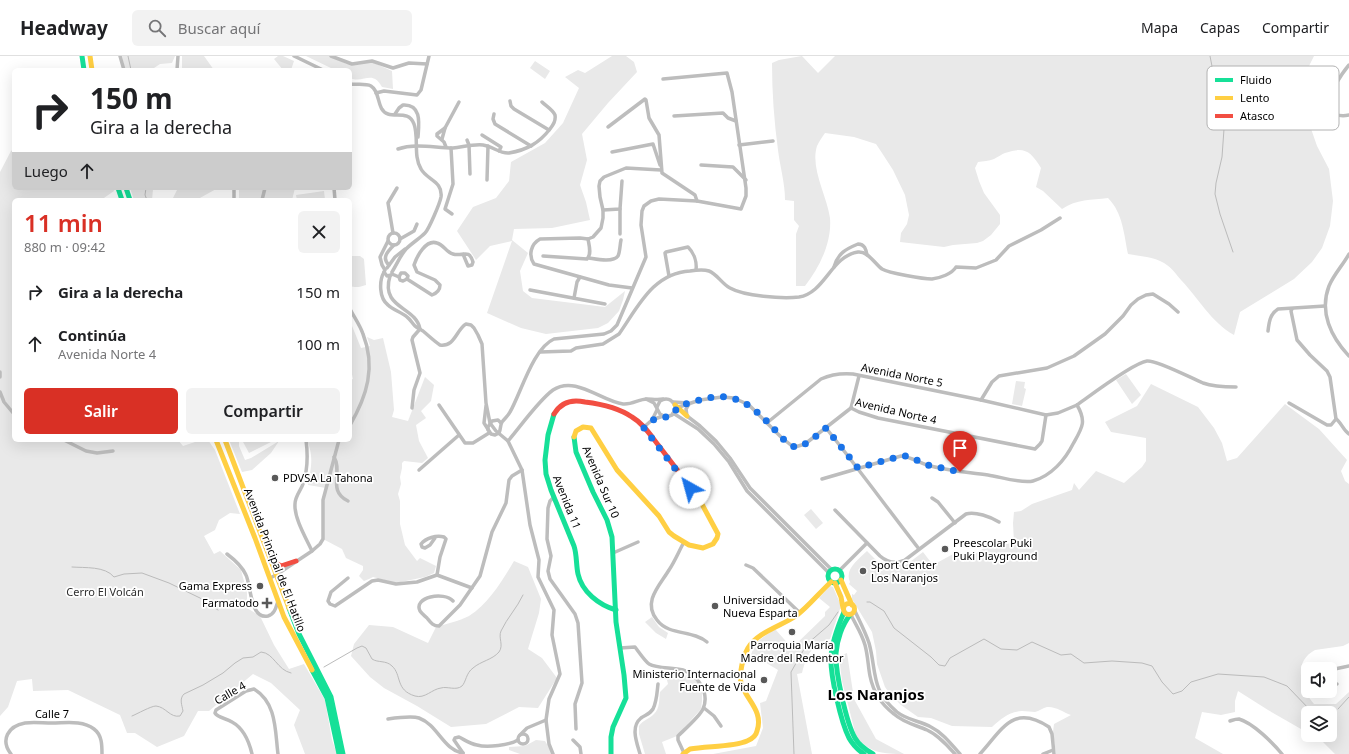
<!DOCTYPE html>
<html lang="es">
<head>
<meta charset="utf-8">
<style>
  :root { --surface:#fff; --page:#f2f2f2; --text:#202124; --muted:#757577; --line:#e0e0e0; --accent:#d93025 }
  body { margin:0; font-family:"Noto Sans",sans-serif; background:var(--page); color:var(--text); height:100vh; display:flex; flex-direction:column; font-size:15px; white-space:nowrap }
  * { box-sizing:border-box; margin:0 }
  p { font-size:13px; color:var(--muted) }
  .icon { flex:none; width:22px; height:22px; fill:none; stroke:currentColor; stroke-width:2; stroke-linecap:round; stroke-linejoin:round }
  .map { position:relative; flex:1; overflow:hidden }
  .sheet { position:absolute; left:12px; top:142px; width:340px; height:244px; display:flex; flex-direction:column; background:var(--surface); border-radius:6px; box-shadow:0 4px 16px #0002 }
  .sheet>* { flex:none }
  .guide { position:absolute; left:12px; top:12px; width:340px; height:122px; border-radius:6px; box-shadow:0 4px 16px #0002; background:#fff; color:var(--text); overflow:hidden }
  .fabs { position:absolute; left:1301px; top:606px; display:grid; gap:8px }
  .fabs a { display:grid; place-items:center; width:36px; height:36px; border-radius:6px; background:var(--surface); box-shadow:0 4px 16px #0002; font-size:20px }
  .pin { position:absolute; display:grid; place-items:center; width:34px; height:34px; color:#fff; margin:-41px -17px; border-radius:50% 50% 50% 0; rotate:-45deg; box-shadow:0 0 4px #0007 }
  .pin .icon { rotate:45deg }
  .me { position:absolute; width:44px; margin:-22px; rotate:322deg; stroke-linejoin:round; filter:drop-shadow(0 0 3px #0008) }
  .turn { display:flex; align-items:center; gap:14px; height:84px; padding:0 12px; font-size:18px }
  .turn .icon { width:52px; height:52px; stroke-width:2.5 }
  .turn b { display:block; font-size:28px; line-height:34px }
  .then { display:flex; align-items:center; height:38px; padding:0 12px; background:#0003; gap:8px; font-size:15px }
  .round { display:grid; place-items:center; flex:none; width:42px; height:42px; border-radius:6px; background:var(--page) }
  .summary { display:flex; align-items:center; justify-content:space-between; height:68px; padding:0 12px }
  h1 { font-size:24px; font-weight:600; line-height:30px; color:var(--accent) }
  .action { display:flex; gap:8px; margin-top:auto; padding:8px 12px }
  .action a { flex:1; height:46px; border-radius:6px; background:var(--accent); color:#fff; font-size:16px; font-weight:600; line-height:46px; text-align:center }
  .action a+a { background:var(--page); color:var(--text) }
  ul { padding:0; list-style:none }
  li { display:flex; align-items:center; gap:12px; height:52px; padding:0 12px }
  li div { flex:1 }
  li b { display:block; font-size:15px }
  li em { font-style:normal }
  header { display:flex; align-items:center; gap:24px; box-sizing:border-box; height:56px; padding:0 20px; background:var(--surface); border-bottom:1px solid var(--line) }
  header strong { font-size:19px }
  nav { display:flex; gap:22px; margin-inline-start:auto; font-size:14px }
  .search { width:280px; height:36px; background:var(--page); display:flex; align-items:center; gap:10px; box-sizing:border-box; padding:0 14px; border-radius:6px; color:var(--muted); font-size:15px }
  .map>svg:first-child { display:block }
  .green { fill:#e9e9e9 }
  .lines { fill:none; stroke-linecap:round; stroke-linejoin:round }
  .stream { stroke:#bbb; stroke-width:1 }
  .street { stroke:#bdbdbd; stroke-width:3.5 }
  .fast { stroke:#16e098; stroke-width:5 }
  .slow { stroke:#ffcf43; stroke-width:5 }
  .jam { stroke:#f24e42; stroke-width:5 }
  .route { stroke:#1a73e8; stroke-width:7; stroke-dasharray:0 12.6 }
  .poi-dot { fill:#595959; stroke:#fff; stroke-width:1.5 }
  .labels { text-anchor:middle; stroke-width:3.5; stroke-linejoin:round; paint-order:stroke }
  .street-label { font-size:11px; fill:#000; stroke:#fff }
  .poi-label { font-size:11px; fill:#000; stroke:#fff; text-anchor:start }
  .park-label { font-size:11px; fill:#2e2e2e; stroke:#fff }
  .district-label { font-size:15px; font-weight:bold; fill:#000; stroke:#fff }
  .key { fill:#fff; stroke:#b2b2b2; stroke-width:1 }
  .key-label { font-size:11px; fill:#000 }
</style>
</head>
<body>
<header>
<strong>Headway</strong>
<div class="search"><svg class="icon" aria-label="search" viewBox="0 0 24 24"><circle cx="10" cy="10" r="6"/><path d="M15 15l6 6"/></svg>Buscar aquí</div>
<nav><a>Mapa</a><a>Capas</a><a>Compartir</a></nav>
</header>
<div class="map">
<svg width="1349" height="698" viewBox="0 0 1349 698">
  <rect width="100%" height="100%" fill="#fff"/>
  <g class="green">
    <polygon points="122,0 175,0 172,7 160,8 154,12 156,14 125,14"/>
    <polygon points="182,0 204,0 214,14 182,14"/>
    <polygon points="278,0 283,0 294,5 291,14 283,14 274,3"/>
    <path d="M306,0h23l18,8 25,-2 20,9 1,18 -11,-2c-10,-18 -18,-3 -32,-9v-8h-15z"/>
    <polygon points="612,0 626,0 634,6 637,16 608,47 582,78 587,104 580,129 586,146 590,164 552,172 514,173 512,184 528,197 520,215 523,235 532,242 605,251 625,235 623,244 619,255 608,267 598,272 546,278 521,272 487,257 512,185 490,190 476,204 457,175 473,151 496,142 509,125 511,106 545,87 563,67 579,32 565,21 578,14 585,17"/>
    <path d="M802,0l16,17 17,-17h479l-7,14 -4,15 4,32 10,29 12,23 4,32 -3,25 -8,22 -10,14 -18,17 -54,33 -6,23c-23,-13 -35,-36 -53,-55 -5,-6 -10,-13 -17,-17 -10,-6 -24,-7 -36,-9 -4,-19 -5,-41 -20,-56 -17,2 -31,1 -46,11l-19,-18 -7,-4 5,-19c-10,-16 -16,-22 -36,-15 -3,1 -7,4 -11,6 -5,2 -11,2 -16,3l-3,6 4,13 5,12 16,22v9l-9,11 -8,6 -6,2 -24,2 -9,2 -44,-5 1,-9 6,-9 2,-9 -4,-20 -12,-25 -11,-17 -6,-9 -22,-7 -29,-4c-3,4 -6,9 -8,13 -7,22 10,50 13,72 2,25 -11,50 -25,68h-9v-52l3,-8 -5,-6v-19l-9,-1c0,-17 -5,-33 -7,-50 -4,-29 -6,-58 -6,-87l7,-3z"/>
    <polygon points="535,5 550,15 545,23 530,12"/>
    <polygon points="14,93 14,132 113,132 114,135 101,144 14,144 14,384 178,384 183,390 201,384 208,384 215,394 240,458 230,457 219,464 215,474 204,480 214,498 220,495 241,514 247,537 247,552 260,560 274,589 289,613 304,608 325,644 332,684 337,698 305,698 294,669 300,654 271,627 253,618 209,655 198,655 184,680 157,691 135,677 127,677 120,659 68,634 33,635 32,623 17,625 8,651 0,660 0,116 11,95"/>
    <polygon points="130,132 153,133 152,144 134,144"/>
    <polygon points="178,132 218,132 198,143 198,144 172,144"/>
    <polygon points="239,132 295,132 292,144 239,144"/>
    <polygon points="324,135 325,144 297,144 296,139"/>
    <path d="M350,200h10l4,3 2,26c-6,2 -10,3 -16,1z"/>
    <path d="M350,265l11,27 9,-2 -3,-9 7,3 9,-2 8,34 3,38 -2,7 16,4 17,-44 9,8 -3,16 -10,10 5,7 -10,7 3,16 9,17 -6,5 -18,-2 -2,2v5l-2,9 1,7 -3,10 2,7v23l5,21 12,16 3,-3 16,8 -2,7 -9,4 -29,6 -23,-6 -4,2 -5,2 -5,-5 4,-6v-4l-17,-8 -4,-9 -19,-10v-35l3,-16 -18,-3c3,-18 6,-28 -1,-45h43v-60l3,-1 -3,-14z"/>
    <polygon points="1126,318 1141,339 1132,348 1116,324"/>
    <polygon points="1016,325 1025,326 1024,332 1026,333 1022,350 1012,348"/>
    <path d="M1151,328l47,23 16,21 8,15 5,18 10,-3 48,-54 34,25 28,31 -6,11 4,10 4,3v159l-6,3 -28,4c-23,12 -14,39 -1,54h22l13,-12v62h-14l-15,-15 -8,-4h18v-22h-22v20l-40,-23 -30,-19 -3,10v11l-14,3 -19,-3 -7,26 28,16h-167l-3,-22 1,-8 17,-9c-8,-3 -16,-9 -24,-8 -4,1 -8,4 -12,5 -4,0 -8,-1 -13,-1 -13,1 -20,7 -30,16l-40,-1 -21,-8 -13,-1 -17,-12 -11,-11 -5,-7 -8,-23 -1,-13 -4,-19 -20,-33v-5l2,1 3,-4 -8,-7 1,-2c-6,-13 9,-23 17,-31l14,14 5,-1 20,1 17,-13 10,13 22,-12 8,9 24,-16 27,-3 -1,-20 1,-11 7,-1 11,-7 40,-14 2,-7 5,7 17,-19 28,12 18,-16 4,-6v-23l-35,-6 -6,-10 32,-16z"/>
    <polygon points="229,384 241,384 239,386 239,390 245,404 251,402 279,385 271,397 252,414 242,416"/>
    <polygon points="242,384 273,384 273,385 249,397"/>
    <polygon points="811,453 823,467 816,473 804,459"/>
    <path d="M514,505l14,6 13,32 -2,14 -11,36 14,9 15,20 -19,30 -19,-1 -33,17 -35,3 -34,-21 -33,-18 -14,-11 -19,-21 3,-12 15,-19 24,2 35,16 8,-16c10,-3 23,-6 33,-11 20,-13 33,-35 45,-55z"/>
    <path d="M830,530l3,1 7,16v6l-10,30c-20,10 -22,12 -28,34l-5,1 15,80h-99l43,-8 7,-18 -3,-25 6,-2 12,-31 -15,-9 1,-2 -13,-4 4,-12 20,-14 17,19 33,-32v-4l5,-5 -11,-9z"/>
    <polygon points="652,561 659,571 668,577 666,583 656,577 645,566"/>
    <path d="M847,597l7,46 22,40 28,15c-20,0 -35,-1 -48,-18l-14,-55 -3,-25z"/>
    <path d="M663,615l19,3 9,3 7,6 4,7v11l-1,8 -24,27 -15,6 4,12h-21l-6,-20v-8c4,-6 10,-7 15,-12 6,-6 5,-14 6,-22l8,-8 -1,-4 -4,-4z"/>
    <polygon points="536,684 545,685 553,698 520,698 509,694 509,691 525,690"/>
  </g>
  <g class="lines">
    <g class="stream">
      <polyline points="128,0 131,14"/>
      <polyline points="1210,0 1218,41 1224,53 1225,59 1222,101 1216,127 1215,138 1220,158 1233,196"/>
      <polyline points="146,132 145,139 147,144"/>
      <path d="M72,511c13,1 33,-1 42,10l10,-3 18,-1 27,10 31,15 18,12"/>
      <polyline points="867,546 870,546 884,555 894,572 931,601 939,609 945,610 950,602 984,583 1001,593 1017,594 1032,586 1061,599 1071,598 1084,607 1112,605 1142,607 1152,610 1162,626 1173,638 1182,635 1191,626 1218,618 1264,621 1287,630 1313,657"/>
      <path d="M324,611l33,-19 5,-2 4,2 6,11c6,4 14,1 20,7 10,9 3,24 23,30 10,3 17,-7 26,-8 6,-2 15,3 21,-2 4,-4 4,-13 11,-18 8,-7 19,-8 26,-16 5,-7 -1,-14 2,-21 6,-13 16,-23 22,-36"/>
      <polyline points="1338,653 1349,641"/>
      <path d="M132,660c5,-2 19,-10 24,-10 10,1 14,12 24,10l3,-5c-1,-6 -4,-12 1,-17l19,-9 20,-12 12,-10 8,-5 10,-1 8,-5c13,1 16,18 30,21"/>
      <polyline points="794,698 791,616 807,588 829,569 838,556"/>
    </g>
    <g class="street">
      <polyline points="120,0 124,14"/>
      <polyline points="294,0 323,14"/>
      <polyline points="331,0 352,8 372,5 393,12 409,7 427,8"/>
      <path d="M1349,9c-6,7 -21,29 -21,38 -1,12 13,14 21,12"/>
      <polyline points="177,14 178,0"/>
      <path d="M350,28c7,1 15,-1 21,2 10,6 5,24 17,28 9,3 21,-3 26,10 5,14 -1,32 7,45 6,11 22,12 20,28 -1,6 -12,32 -16,36 -6,6 -13,10 -19,16 -6,7 -9,15 -14,23"/>
      <polyline points="376,37 384,35 417,39 421,34 429,0"/>
      <polyline points="510,45 511,50 514,53 549,74"/>
      <path d="M395,58l4,-6 4,-3c19,-1 16,19 15,32"/>
      <polyline points="494,58 493,63 495,68 531,90"/>
      <polyline points="674,60 723,57 728,62 736,65"/>
      <polyline points="608,71 645,43 646,44 649,62 659,79 662,117 695,139 697,145"/>
      <polyline points="482,79 501,91 499,95"/>
      <polyline points="442,83 445,72"/>
      <polyline points="467,84 469,89 470,118"/>
      <polyline points="739,89 773,85"/>
      <polyline points="446,91 444,86 437,80 437,78 445,72 459,46"/>
      <polyline points="451,92 453,128 445,153 452,158"/>
      <path d="M398,93c18,-6 37,-1 55,-1 10,-1 20,-4 30,-3 9,1 17,9 26,8 18,-3 30,-10 41,-24 3,-4 6,-8 5,-14 -2,-5 -9,-9 -13,-13"/>
      <polyline points="612,96 653,88 660,109"/>
      <polyline points="701,109 733,111 746,124"/>
      <polyline points="487,124 488,90"/>
      <polyline points="334,132 335,144"/>
      <polyline points="234,144 234,132"/>
      <polyline points="262,144 265,132"/>
      <polyline points="620,153 620,178"/>
      <polyline points="603,154 620,153 622,125"/>
      <polyline points="393,177 388,147 397,132"/>
      <circle cx="394" cy="183" r="6"/>
      <polyline points="400,183 414,175 417,168"/>
      <polyline points="388,185 380,201 382,209 385,214 384,216 387,220 391,219"/>
      <path d="M1349,198c-6,11 -15,20 -20,32 -10,26 2,51 20,70"/>
      <path d="M543,200l44,3c5,-5 2,-14 1,-20"/>
      <path d="M589,202c7,1 24,5 29,-2 2,-4 2,-12 3,-16"/>
      <path d="M389,209c-8,-7 -1,-14 5,-20"/>
      <path d="M834,211c4,-14 12,-18 24,-23 7,0 8,6 9,11"/>
      <polyline points="387,212 395,201 405,193"/>
      <path d="M384,216c-5,9 -5,26 4,33 5,5 13,7 19,12 3,2 5,6 8,9 2,2 5,3 8,5 6,5 11,10 17,14 15,2 16,-15 26,-21l5,1 3,3 4,7 4,9 4,59 4,20 6,8 12,10 14,29 8,55 9,35 -1,17 16,33 -2,25 8,39 -11,25 -3,21 3,24 4,10"/>
      <polyline points="392,218 399,221 400,224 403,225 407,223"/>
      <path d="M390,220c-10,33 26,30 30,53"/>
      <path d="M669,220l-4,-23 1,-1 22,-5c6,6 9,15 8,23"/>
      <polyline points="399,221 401,217 405,217 408,220 407,223"/>
      <path d="M407,223l25,16c5,-2 8,-5 8,-10l-5,-5 -18,-8 -3,-7c3,-9 12,-26 23,-22 7,2 9,9 16,11 9,3 16,-6 20,8l-1,3 -4,1 -5,-12"/>
      <path d="M632,232l-23,-3 -75,-21c-6,-9 -3,-20 6,-25l40,-1 8,1 5,-2 8,-9 2,-10v-8l-3,-13 -1,-11 1,-5 4,-4 22,-9 35,2"/>
      <polyline points="530,234 605,248"/>
      <polyline points="574,242 577,226 580,221"/>
      <path d="M350,253c4,8 10,16 13,25 13,33 4,62 -13,91"/>
      <path d="M1268,275c1,-9 2,-17 10,-22l47,-3"/>
      <path d="M540,296l31,-1 5,-3 27,-4 16,-10c19,-27 34,-61 71,-63 6,-1 13,-2 19,0 8,3 13,13 21,17 14,8 52,11 69,9 26,-4 32,-41 59,-45 10,-1 17,12 24,17 7,4 41,10 50,10 8,-1 20,-5 24,-12l20,1 20,-8 13,-14 32,-16 19,-12"/>
      <polyline points="0,316 0,321"/>
      <polyline points="0,336 4,346 14,358"/>
      <polyline points="646,343 654,347 660,358 666,361 672,359 679,351 700,344 722,341 734,342 749,349 781,381 792,390 795,391 805,388 851,352 859,356 878,362 1035,393 1040,388 1042,385 1046,359"/>
      <polyline points="981,344 992,326 999,320 1047,312 1074,300 1105,278 1123,260 1131,249 1138,243 1146,239 1153,238 1169,248 1178,256"/>
      <polyline points="673,346 688,347"/>
      <polyline points="1289,347 1327,369 1331,369 1336,363 1330,321 1327,315 1310,299 1297,284 1291,255 1292,253"/>
      <polyline points="689,348 686,353 687,360 700,370 716,385 730,402 750,432 832,514"/>
      <polyline points="439,349 465,387 473,387 489,377"/>
      <path d="M1077,349c14,-10 56,-42 70,-44 10,-1 44,17 56,22 11,4 22,4 33,4"/>
      <polyline points="486,350 484,367 491,378 495,379 499,377"/>
      <path d="M657,351l3,-6c6,-4 12,-2 15,5"/>
      <polyline points="412,352 414,334 420,317 412,284 413,281 420,273"/>
      <polyline points="851,352 859,320"/>
      <polyline points="673,357 698,373 714,388 729,406 747,435 829,517"/>
      <path d="M1336,363c5,3 7,11 13,15"/>
      <polyline points="652,364 663,360"/>
      <path d="M768,366l53,-43c11,-5 20,-6 32,-5l128,26 65,15 12,-2 19,-8c10,17 5,23 -4,39 -8,16 -22,32 -40,37 -11,3 -32,-4 -45,-6 -20,-3 -41,-4 -61,-10 -9,-3 -16,-8 -26,-9l-79,23"/>
      <polyline points="644,371 652,364 657,354"/>
      <path d="M826,372c32,40 62,81 93,121"/>
      <polyline points="488,374 488,371 492,365 498,364 501,367"/>
      <path d="M499,377c2,-4 1,-8 3,-11 3,-4 6,-6 8,-10 11,-19 23,-64 44,-73l50,-5 7,-3 6,-6 29,-68 -5,-32 1,-14 2,-5 7,-5 8,-2 38,2 44,8 5,-13v-8l-14,-96 -5,-19 -64,6"/>
      <polyline points="64,384 86,395 97,397 113,395"/>
      <path d="M306,384c2,15 2,29 -3,44 -2,6 -8,12 -8,20 -1,14 11,34 17,47"/>
      <path d="M508,385c13,-15 30,-40 45,-51 22,-15 48,11 70,14 9,1 16,-5 24,-5 5,0 10,1 16,0"/>
      <path d="M334,401c9,15 -7,34 14,44"/>
      <polyline points="419,414 459,379"/>
      <polyline points="553,442 550,445 548,452 547,483 551,500 548,515 550,523 575,558 578,567 582,627 575,648 576,673"/>
      <polyline points="932,442 938,446 955,467"/>
      <path d="M835,454l45,46c8,7 16,8 25,4l61,-46c9,-3 25,3 33,8"/>
      <path d="M435,482l-5,7 -5,3 -3,-1 -1,-3c5,-6 15,-9 23,-7l2,2 -6,18 -3,18"/>
      <path d="M684,486c-5,9 -9,19 -15,28 -9,15 -27,32 -12,50 3,4 7,7 12,9 13,5 27,4 38,13"/>
      <polyline points="613,497 638,486"/>
      <path d="M227,498c8,6 15,12 19,21 5,10 4,45 22,41 7,-2 8,-9 10,-15"/>
      <polyline points="746,509 753,512 799,556"/>
      <polyline points="840,514 867,487"/>
      <polyline points="270,522 276,519 312,495 320,488 323,483 323,444 339,384"/>
      <polyline points="348,522 331,536 328,545 330,548 335,550 372,525 378,524 396,528 417,526 437,519 472,532"/>
      <path d="M453,545c-9,-10 -40,-4 -33,10 2,3 5,5 7,7 4,5 6,8 12,8l21,-21 20,-29 12,-44 14,-29 3,-23 3,-4 10,-6"/>
      <path d="M854,553c5,11 11,22 15,34 8,29 1,46 28,69 10,8 23,9 34,15 12,6 20,17 29,27"/>
      <path d="M851,559c5,10 11,19 14,30 3,11 3,21 5,31 3,15 12,29 24,38 10,9 22,11 33,16 11,5 20,15 28,24"/>
      <path d="M620,592l15,-1c4,5 9,13 14,17 9,5 23,3 34,6 15,5 27,23 20,39 -3,7 -19,21 -25,27v4l6,13"/>
      <polyline points="1330,614 1349,610"/>
      <polyline points="1330,629 1337,628"/>
      <polyline points="704,652 714,660 721,670"/>
      <path d="M388,663c7,-1 25,-3 31,-1 19,7 24,32 44,35"/>
      <path d="M1230,665c3,-1 5,-2 9,-2 14,4 34,24 43,35"/>
      <circle cx="523" cy="683" r="5"/>
      <polyline points="520,679 527,672 546,664"/>
      <polyline points="573,684 580,691 581,698"/>
      <path d="M463,697l-9,-13 1,-2 4,-1c6,3 11,7 18,8 10,3 33,0 41,-5"/>
      <path d="M11,698c-11,-14 -3,-28 14,-31 8,-1 18,0 27,0 14,0 30,-3 42,6 8,6 8,16 8,25"/>
      <path d="M252,698c-3,-13 -9,-26 -20,-32 -6,-4 -14,-4 -17,-9l1,-3 30,-19 8,-2c23,14 21,42 24,65"/>
      <path d="M640,698c-3,-11 -10,-27 1,-36 4,-3 9,-4 12,-9 4,-8 4,-17 5,-25"/>
      <path d="M980,698c22,-24 33,-51 69,-27l3,7 2,20"/>
      <polyline points="1043,698 1053,694"/>
    </g>
    <g class="fast">
      <polyline points="82,0 84,14"/>
      <polyline points="118,132 122,144"/>
      <polyline points="126,132 130,144"/>
      <path d="M554,358l-6,21 -3,25 1,14 5,16 23,56c3,9 2,19 4,28 4,18 21,31 38,36"/>
      <polyline points="574,381 576,396 593,436 607,464 612,481 616,566 624,619 626,642 613,671 611,681 611,698"/>
      <circle cx="835" cy="520" r="7"/>
      <polyline points="289,552 299,578 331,641 343,698"/>
      <path d="M844,556c-6,14 -12,29 -13,45 -1,18 10,65 18,81 4,7 9,12 15,16"/>
      <path d="M850,559c-8,10 -13,25 -14,38 -1,18 10,69 19,85 4,7 11,12 18,16"/>
      <polyline points="312,614 327,642 339,698"/>
    </g>
    <g class="slow">
      <polyline points="90,0 92,14"/>
      <polyline points="675,349 687,360"/>
      <polyline points="574,381 576,375 583,371 591,372 617,414 659,460 669,476 674,480 689,489 703,492 713,488 717,482 718,478 697,439"/>
      <polyline points="216,384 255,482 284,561 312,614"/>
      <polyline points="225,384 289,552"/>
      <polyline points="841,524 852,549"/>
      <polyline points="835,527 841,541 843,552"/>
      <circle cx="849" cy="553" r="5.5"/>
      <path d="M683,698l7,-5c16,-3 44,-2 57,-8 5,-2 9,-5 10,-10 7,-20 -11,-31 -16,-48 -2,-10 2,-26 7,-35 10,-16 33,-22 48,-32 13,-10 23,-23 35,-34"/>
    </g>
    <g class="jam">
      <path d="M554,358c7,-12 18,-15 31,-12 16,2 34,6 47,15 12,7 19,19 27,29 13,17 25,33 38,49"/>
      <polyline points="272,505 281,510 296,505"/>
    </g>
  </g>
  <g class="lines">
    <path class="route" d="M690,432l-46,-60c12,-13 13,-8 26,-12 4,-3 6,-7 9,-9 4,-3 12,-4 17,-6 37,-12 54,2 78,28 5,5 13,16 21,18 9,1 24,-14 31,-19l32,40 43,-12h6l21,9 32,7"/>
  </g>
  <g class="poi-dot">
    <circle cx="275" cy="422" r="4"/>
    <circle cx="945" cy="493" r="4"/>
    <circle cx="863" cy="515" r="4"/>
    <circle cx="260" cy="530" r="4"/>
    <path d="M265 541h4v4h4v4h-4v4h-4v-4h-4v-4h4z"/>
    <circle cx="715" cy="550" r="4"/>
    <circle cx="792" cy="576" r="4"/>
    <circle cx="764" cy="624" r="4"/>
  </g>
  <g class="labels">
    <g class="street-label">
      <text transform="translate(902 319) rotate(11)" y="4">Avenida Norte 5</text>
      <text transform="translate(896 355) rotate(13)" y="4">Avenida Norte 4</text>
      <text transform="translate(601 426) rotate(67)" y="4">Avenida Sur 10</text>
      <text transform="translate(567 446) rotate(68)" y="4">Avenida 11</text>
      <text transform="translate(275 504) rotate(69)" y="4">Avenida Principal de El Hatillo</text>
      <text transform="translate(230 637) rotate(-30)" y="4">Calle 4</text>
      <text x="52" y="662">Calle 7</text>
    </g>
    <g class="poi-label">
      <text x="283" y="426">PDVSA La Tahona</text>
      <text x="953" y="491">Preescolar Puki<tspan x="953" dy="13">Puki Playground</tspan></text>
      <text x="871" y="513">Sport Center<tspan x="871" dy="13">Los Naranjos</tspan></text>
      <text x="252" y="534" text-anchor="end">Gama Express</text>
      <text x="723" y="548">Universidad<tspan x="723" dy="13">Nueva Esparta</tspan></text>
      <text x="259" y="551" text-anchor="end">Farmatodo</text>
      <text x="792" y="593" text-anchor="middle">Parroquia María<tspan x="792" dy="13">Madre del Redentor</tspan></text>
      <text x="756" y="622" text-anchor="end">Ministerio Internacional<tspan x="756" dy="13">Fuente de Vida</tspan></text>
    </g>
    <g class="park-label">
      <text x="105" y="540">Cerro El Volcán</text>
    </g>
    <g class="district-label">
      <text x="876" y="644">Los Naranjos</text>
    </g>
  </g>
  <rect x="1207" y="10" width="132" height="64" rx="6" class="key"/>
  <rect x="1215" y="22" width="18" height="4" fill="#16e098"/>
  <rect x="1215" y="40" width="18" height="4" fill="#ffcf43"/>
  <rect x="1215" y="58" width="18" height="4" fill="#f24e42"/>
  <g class="key-label">
    <text x="1240" y="28">Fluido</text>
    <text x="1240" y="46">Lento</text>
    <text x="1240" y="64">Atasco</text>
  </g>
</svg>
<div class="fabs">
<a><svg class="icon" aria-label="sound" viewBox="0 0 24 24"><path d="M4 9h4l5-4v14l-5-4H4zM17 9q2 3 0 6"/></svg></a>
<a><svg class="icon" aria-label="layers" viewBox="0 0 24 24"><path d="M12 4l9 5-9 5-9-5zM3 14l9 5 9-5"/></svg></a>
</div>
<div class="pin" style="left:960px;top:416px;background:#d93025"><svg class="icon" aria-label="arrive" viewBox="0 0 24 24"><path d="M6 21V4h12l-3 4 3 4H6"/></svg></div>
<svg class="me" style="left:690px;top:432px" viewBox="-20 -20 40 40"><circle r="19" fill="#fff"/><path d="M0-13L10 11 0 6-10 11z" fill="#1a73e8"/></svg>
<div class="guide">
<div class="turn"><svg class="icon" aria-label="right" viewBox="0 0 24 24"><path d="M7 20v-9h11M14 6l5 5-5 5"/></svg><div><b>150 m</b>Gira a la derecha</div></div>
<div class="then">Luego<svg class="icon" aria-label="ahead" viewBox="0 0 24 24"><path d="M12 20V5M6 11l6-6 6 6"/></svg></div>
</div>
<section class="sheet">
<div class="summary"><div><h1>11 min</h1><p>880 m · 09:42</p></div><a class="round"><svg class="icon" aria-label="close" viewBox="0 0 24 24"><path d="M6 6l12 12M18 6L6 18"/></svg></a></div>
<ul>
<li><svg class="icon" aria-label="right" viewBox="0 0 24 24"><path d="M7 20v-9h11M14 6l5 5-5 5"/></svg><div><b>Gira a la derecha</b></div><em>150 m</em></li>
<li><svg class="icon" aria-label="ahead" viewBox="0 0 24 24"><path d="M12 20V5M6 11l6-6 6 6"/></svg><div><b>Continúa</b><p>Avenida Norte 4</p></div><em>100 m</em></li>
</ul>
<div class="action"><a>Salir</a><a>Compartir</a></div>
</section>
</div>
</body>
</html>
